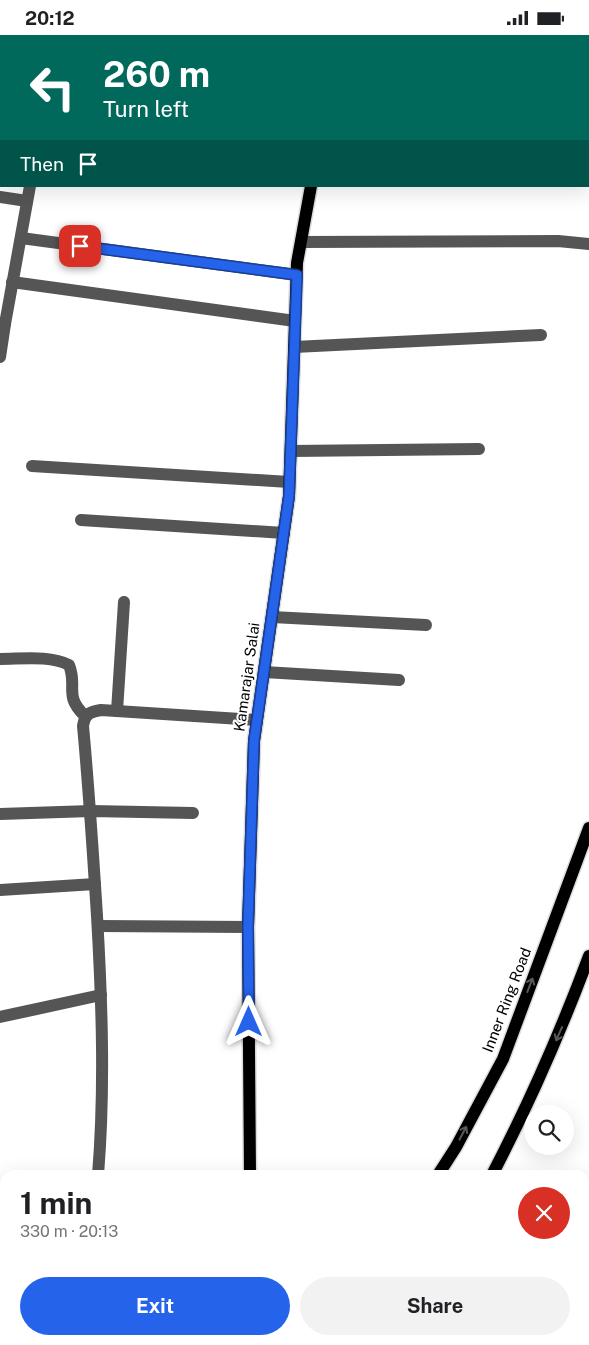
<!DOCTYPE html>
<html lang="en">
<head>
<meta charset="utf-8">
<style>
  :root { --surface:#fff; --page:#f2f2f2; --text:#202124; --muted:#757577; --accent:#2563eb }
  body { margin:0; font-family:"Public Sans",sans-serif; background:var(--page); color:var(--text); height:100vh; display:flex; flex-direction:column; font-size:19px; white-space:nowrap }
  * { box-sizing:border-box; margin:0 }
  p { font-size:16px; color:var(--muted) }
  .icon { flex:none; width:28px; height:28px; fill:none; stroke:currentColor; stroke-width:2; stroke-linecap:round; stroke-linejoin:round }
  .map { position:relative; flex:1; overflow:hidden }
  .side { position:absolute; left:0px; top:1135px; width:590px; height:175px; display:flex; flex-direction:column; background:var(--surface); border-radius:15px 15px 0 0; box-shadow:0 5px 20px #0002 }
  .side>* { flex:none }
  .top-card { position:absolute; left:0px; top:0px; width:590px; height:152px; box-shadow:0 5px 20px #0002; background:#00695c; color:#fff; overflow:hidden }
  .buttons { position:absolute; left:524px; top:1070px; display:grid; gap:10px }
  .buttons a { display:grid; place-items:center; width:50px; height:50px; border-radius:50%; background:var(--surface); box-shadow:0 5px 20px #0002; font-size:25px }
  .pin { position:absolute; display:grid; place-items:center; width:42px; height:42px; color:#fff; margin:-21px; border-radius:10px; box-shadow:0 2px 8px #0006 }
  .me { position:absolute; width:55px; margin:-28px; rotate:0deg; stroke-linejoin:round; filter:drop-shadow(0 0 4px #0008) }
  .turn { display:flex; align-items:center; gap:18px; height:105px; padding:0 20px; font-size:22px }
  .turn .icon { width:65px; height:65px; stroke-width:2.5 }
  .turn b { display:block; font-size:35px; line-height:42px }
  .then { display:flex; align-items:center; height:48px; padding:0 20px; background:#0003; gap:10px; font-size:19px }
  .round { display:grid; place-items:center; flex:none; width:52px; height:52px; border-radius:26px; background:var(--page) }
  .overview { display:flex; align-items:center; justify-content:space-between; height:85px; padding:0 20px }
  h1 { font-size:30px; font-weight:700; line-height:38px }
  .cta { display:flex; gap:10px; margin-top:auto; padding:10px 20px }
  .cta a { flex:1; height:58px; border-radius:30px; background:var(--accent); color:#fff; font-size:20px; font-weight:700; line-height:58px; text-align:center }
  .cta a+a { background:var(--page); color:var(--text) }
  .status { display:flex; justify-content:space-between; align-items:center; height:35px; padding:0 25px; background:var(--surface); direction:ltr }
  .status svg { height:14px; fill:currentColor }
  .map>svg:first-child { display:block }
  .lines { fill:none; stroke-linecap:round; stroke-linejoin:round }
  .major-casing { stroke:#dbdbdb; stroke-width:15 }
  .minor { stroke:#555; stroke-width:12 }
  .major { stroke:#000; stroke-width:12 }
  .oneway { stroke:#595959 }
  .route-casing { stroke:#184099; stroke-width:12 }
  .route { stroke:#2563eb; stroke-width:9 }
  .labels { text-anchor:middle; stroke-width:4; stroke-linejoin:round; paint-order:stroke }
  .street-label { font-size:15px; fill:#000; stroke:#fff }
</style>
</head>
<body>
<div class="status"><b>20:12</b><svg viewBox="0 0 49 12"><path d="M0 12V9h3v3zM5 12V6h3v6zM10 12V3h3v9zM15 12V0h3v12zM26 1h20v11H26zM47 4h2v5h-2z"/></svg></div>
<div class="map">
<svg width="589" height="1310" viewBox="0 0 589 1310">
  <rect width="100%" height="100%" fill="#fff"/>
  <g class="lines">
    <defs>
      <g id="major">
        <polyline points="340,1 340,0"/>
        <polyline points="250,1140 248,892 254,706 289,461 297,228 311,151"/>
        <polyline points="438,1140 456,1112 503,1024 589,793"/>
        <path d="M492,1140c37,-71 69,-144 97,-219"/>
        <polyline points="0,1187 5,1188"/>
        <polyline points="287,1310 292,1305"/>
        <polyline points="349,1310 355,1305"/>
      </g>
    </defs>
    <use href="#major" class="major-casing"/>
    <g class="minor">
      <polyline points="30,0 30,1"/>
      <polyline points="97,0 154,1"/>
      <polyline points="0,162 27,166"/>
      <polyline points="21,203 297,240"/>
      <polyline points="301,207 558,206 589,209"/>
      <polyline points="12,247 295,286"/>
      <polyline points="0,288 5,289 0,322"/>
      <polyline points="5,289 30,151"/>
      <polyline points="294,312 541,300"/>
      <polyline points="291,416 479,414"/>
      <polyline points="32,431 289,447"/>
      <polyline points="81,485 284,498"/>
      <polyline points="272,582 426,590"/>
      <path d="M0,624c22,0 50,-4 69,6 9,22 -6,30 16,51"/>
      <polyline points="264,637 399,645"/>
      <polyline points="117,676 124,567"/>
      <polyline points="0,779 91,776 193,778"/>
      <polyline points="0,855 95,849"/>
      <polyline points="98,891 248,892"/>
      <polyline points="0,982 101,960"/>
      <path d="M98,1140c7,-86 4,-172 -1,-259 -4,-63 -8,-126 -14,-190 2,-12 6,-14 18,-16l156,10"/>
      <polyline points="585,1180 589,1180"/>
    </g>
    <use href="#major" class="major"/>
  </g>
  <defs><path id="oneway-shaft" d="M-6 0H5M1.5-3L5.5 0L1.5 3" fill="none" stroke-width="1.6" stroke-linecap="round" stroke-linejoin="round" transform="scale(1.25)"/></defs>
  <g class="oneway">
    <use href="#oneway-shaft" transform="translate(530 950) rotate(-69)"/>
    <use href="#oneway-shaft" transform="translate(559 999) rotate(114)"/>
    <use href="#oneway-shaft" transform="translate(463 1098) rotate(-62)"/>
  </g>
  <g class="lines">
    <defs>
      <polyline id="route" points="80,211 297,240 289,461 254,706 248,892 249,987"/>
    </defs>
    <use href="#route" class="route-casing"/>
    <use href="#route" class="route"/>
  </g>
  <g class="labels">
    <g class="street-label">
      <text transform="translate(247 642) rotate(-82)" y="5">Kamarajar Salai</text>
      <text transform="translate(507 965) rotate(-69)" y="5">Inner Ring Road</text>
    </g>
  </g>
</svg>
<div class="buttons">
<a><svg class="icon" aria-label="search" viewBox="0 0 24 24"><circle cx="10" cy="10" r="6"/><path d="M15 15l6 6"/></svg></a>
</div>
<div class="pin" style="left:80px;top:211px;background:#d93025"><svg class="icon" aria-label="arrive" viewBox="0 0 24 24"><path d="M6 21V4h12l-3 4 3 4H6"/></svg></div>
<svg class="me" style="left:249px;top:987px" viewBox="-20 -20 40 40"><path d="M0-17L14 15 0 8-14 15z" fill="#2563eb" stroke="#fff" stroke-width="4"/></svg>
<div class="top-card">
<div class="turn"><svg class="icon" aria-label="left" viewBox="0 0 24 24"><path d="M17 20v-9H6M10 6l-5 5 5 5"/></svg><div><b>260 m</b>Turn left</div></div>
<div class="then">Then<svg class="icon" aria-label="arrive" viewBox="0 0 24 24"><path d="M6 21V4h12l-3 4 3 4H6"/></svg></div>
</div>
<section class="side">
<div class="overview"><div><h1>1 min</h1><p>330 m · 20:13</p></div><a class="round" style="background:#d93025;color:#fff"><svg class="icon" aria-label="close" viewBox="0 0 24 24"><path d="M6 6l12 12M18 6L6 18"/></svg></a></div>
<div class="cta"><a>Exit</a><a>Share</a></div>
</section>
</div>
</body>
</html>
